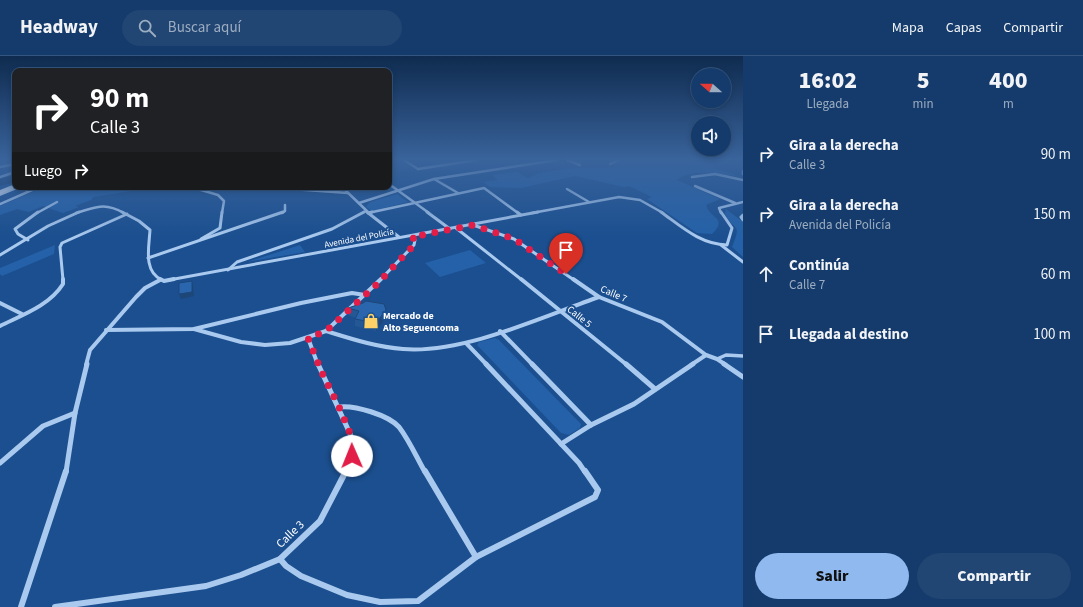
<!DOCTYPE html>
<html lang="es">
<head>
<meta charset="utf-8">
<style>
  :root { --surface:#143b6b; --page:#214673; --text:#f1f3f6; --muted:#9dadc1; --line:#33557e; --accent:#90b9f0 }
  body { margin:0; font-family:"Source Sans 3",sans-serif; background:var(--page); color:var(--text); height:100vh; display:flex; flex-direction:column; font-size:15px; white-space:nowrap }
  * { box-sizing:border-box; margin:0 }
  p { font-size:13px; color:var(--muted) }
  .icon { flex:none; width:22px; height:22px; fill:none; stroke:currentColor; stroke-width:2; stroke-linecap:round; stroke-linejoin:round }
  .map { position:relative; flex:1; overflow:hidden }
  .sheet { display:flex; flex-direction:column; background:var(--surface); width:340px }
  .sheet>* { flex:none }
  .hud { position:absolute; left:12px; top:12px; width:380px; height:122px; border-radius:8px; box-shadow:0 2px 6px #0003,0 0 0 1px var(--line); background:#202124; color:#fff; overflow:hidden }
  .needle { width:26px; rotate:291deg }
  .tools { position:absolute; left:691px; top:12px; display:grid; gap:8px }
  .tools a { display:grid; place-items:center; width:40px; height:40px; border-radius:50%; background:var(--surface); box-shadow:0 2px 6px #0003,0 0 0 1px var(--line); font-size:20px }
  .pin { position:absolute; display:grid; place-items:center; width:34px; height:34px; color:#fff; margin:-41px -17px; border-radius:50% 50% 50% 0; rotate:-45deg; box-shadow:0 0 4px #0007 }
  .pin .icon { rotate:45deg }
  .me { position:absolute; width:44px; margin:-22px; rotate:359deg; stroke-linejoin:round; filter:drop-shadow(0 0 3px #0008) }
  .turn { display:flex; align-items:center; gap:14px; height:84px; padding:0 12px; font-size:18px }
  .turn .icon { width:52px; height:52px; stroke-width:2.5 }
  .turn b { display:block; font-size:28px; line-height:34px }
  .then { display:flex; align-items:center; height:38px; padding:0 12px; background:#0003; gap:8px; font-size:15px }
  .eta { display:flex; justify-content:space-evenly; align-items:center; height:68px; text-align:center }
  .eta b { font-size:24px; font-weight:800; line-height:28px }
  .button { display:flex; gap:8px; margin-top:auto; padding:8px 12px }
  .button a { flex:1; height:46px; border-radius:24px; background:var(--accent); color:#111; font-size:16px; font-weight:800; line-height:46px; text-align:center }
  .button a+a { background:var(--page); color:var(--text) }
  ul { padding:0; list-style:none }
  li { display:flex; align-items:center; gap:12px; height:60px; padding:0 12px }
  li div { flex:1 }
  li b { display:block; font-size:15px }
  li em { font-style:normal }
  header { display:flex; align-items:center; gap:24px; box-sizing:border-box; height:56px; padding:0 20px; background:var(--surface); border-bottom:1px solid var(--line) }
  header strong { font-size:19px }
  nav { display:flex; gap:22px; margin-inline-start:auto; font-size:14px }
  .search { width:280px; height:36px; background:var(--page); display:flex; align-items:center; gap:10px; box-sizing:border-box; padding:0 14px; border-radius:22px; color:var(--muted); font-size:15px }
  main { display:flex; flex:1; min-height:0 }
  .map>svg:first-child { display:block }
  .green { fill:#2461a8 }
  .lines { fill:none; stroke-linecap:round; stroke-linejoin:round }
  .river { fill:#123a6d; fill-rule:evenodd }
  .pedestrian { stroke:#a9c9ee; stroke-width:3.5 }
  .minor-far4 { stroke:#a9c9ee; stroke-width:2.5 }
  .minor-far3 { stroke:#a9c9ee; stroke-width:3 }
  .minor-far2 { stroke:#a9c9ee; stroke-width:4 }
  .minor-far1 { stroke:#a9c9ee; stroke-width:5 }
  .minor { stroke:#a9c9ee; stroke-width:6 }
  .secondary { fill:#d6e6fa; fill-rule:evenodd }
  .primary { fill:#f0f6ff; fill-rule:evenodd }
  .wall { fill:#245895 }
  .shaded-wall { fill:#1d4779 }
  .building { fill:#2a66ad; stroke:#1d4779 }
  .route { stroke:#e11d48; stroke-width:7; stroke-dasharray:0 12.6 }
  .labels { text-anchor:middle; stroke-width:4; stroke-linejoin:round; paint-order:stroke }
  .far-street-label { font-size:9px; fill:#fff; stroke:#1b4f8f }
  .street-label { font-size:10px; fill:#fff; stroke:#1b4f8f }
  .poi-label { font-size:10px; font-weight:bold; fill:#fff; stroke:#1b4f8f; text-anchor:start }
  .near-street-label { font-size:12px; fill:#fff; stroke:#1b4f8f }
</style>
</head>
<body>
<header>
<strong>Headway</strong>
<div class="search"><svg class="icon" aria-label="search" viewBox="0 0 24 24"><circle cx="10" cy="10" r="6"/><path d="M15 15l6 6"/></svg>Buscar aquí</div>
<nav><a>Mapa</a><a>Capas</a><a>Compartir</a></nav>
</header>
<main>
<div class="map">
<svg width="743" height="551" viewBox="0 0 743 551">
  <rect width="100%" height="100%" fill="#1b4f8f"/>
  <g class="green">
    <path d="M619,104h74l44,16c-15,-2 -49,-7 -60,4l43,19 -14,6c3,13 23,13 6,29l-15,-1 -50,-34 5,-2 -23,-11 -5,1 -49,-11 -54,12 -31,-1 -7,-5 15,-2 -6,-5 25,-3 11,6 12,-5 39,-6 9,1 26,-1 1,-4z"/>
    <polygon points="44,131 157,131 93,141 91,144 75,150 79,151 63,157 43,150 29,156 17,153 0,159 0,150"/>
    <polygon points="397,138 408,146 372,155 366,151 370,146"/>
    <path d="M726,153l17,13v35l-11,-10c10,-26 3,-14 -7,-33z"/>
    <polygon points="55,189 54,198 2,220 0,218 0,212"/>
    <polygon points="300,189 305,196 247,206"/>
    <polygon points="470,194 486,207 440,221 425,207"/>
    <polygon points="495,282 499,284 581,368 580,372 569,379 561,377 477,289 479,286"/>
  </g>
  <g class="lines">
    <polygon class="river" points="15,119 15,126 0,130 0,123"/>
    <polyline class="pedestrian" points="717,303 726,299 743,300"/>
    <g class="minor-far4">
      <polyline points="404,104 418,113 477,104"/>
      <polyline points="567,104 580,109"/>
      <polyline points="610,108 619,104"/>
      <polyline points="0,111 15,108"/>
      <polyline points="743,115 743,118"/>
      <polyline points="0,121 15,116"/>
      <polyline points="692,121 715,118 743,124"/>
      <polyline points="434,123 458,137"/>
      <polyline points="389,128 429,157"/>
      <polyline points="695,130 735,147"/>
      <polyline points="191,131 218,139 224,145 222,157"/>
      <polyline points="263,131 348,137"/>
      <polyline points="342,131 369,157"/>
      <polyline points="567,133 589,146"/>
      <polyline points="359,147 434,123 557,104"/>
      <polyline points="0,148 39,131"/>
      <polyline points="37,157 57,146"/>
      <path d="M76,157c21,-6 28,-11 48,0"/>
      <polyline points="282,157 285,155 285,149"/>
      <polyline points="362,157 366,155"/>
      <polyline points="368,157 484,132 518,157"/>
      <polyline points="532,157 619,141 640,144 663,157"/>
      <polyline points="721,157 719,152 743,146"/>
    </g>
    <g class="minor-far3">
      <path d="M122,156l17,9 11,9c-1,17 -7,42 12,50"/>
      <polyline points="367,156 399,181"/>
      <polyline points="427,156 450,173"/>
      <polyline points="517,156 521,159"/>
      <path d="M661,156c21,15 39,32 66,33l5,-17 -11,-16"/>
      <polyline points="368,157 372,156"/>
      <polyline points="743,159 741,161 743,164"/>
      <polyline points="473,169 514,183 574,224"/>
      <polyline points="456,172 522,224"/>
      <polyline points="201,183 220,172 222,156"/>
      <polyline points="28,184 18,178 15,173 38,156"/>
      <polyline points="721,189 743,206"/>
      <polyline points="0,199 48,170 79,156"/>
      <polyline points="148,202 283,156"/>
      <polyline points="228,214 237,206 332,173 364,156"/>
      <polyline points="63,224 60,191 62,187 127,158"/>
      <polyline points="169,224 538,156"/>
      <polyline points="380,224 414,189 415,184 412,181"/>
    </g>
    <g class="minor-far2">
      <polyline points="160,223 164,225 174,223"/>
      <polyline points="521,223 627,309"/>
      <polyline points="573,223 599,241 662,266 706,299 717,303 726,309"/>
      <polyline points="0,247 22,258"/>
      <path d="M0,270c22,-11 49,-20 63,-42v-5"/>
      <polyline points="194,273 241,286 265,289 290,287 326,275 381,223"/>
      <polyline points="106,274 194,273 301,247 352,237 365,239"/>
      <path d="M326,275c26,8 50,16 77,18 60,5 139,-32 196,-52"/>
      <polyline points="500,275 533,309"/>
      <polyline points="308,282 318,309"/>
      <polyline points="466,287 487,309"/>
      <polyline points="86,309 90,294 136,241 145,232 160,224"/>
      <polyline points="691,309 706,299"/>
    </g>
    <g class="minor-far1">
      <polyline points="318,308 352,382 352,400 346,416"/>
      <polyline points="486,308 579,407 585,416"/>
      <polyline points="532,308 591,369"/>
      <polyline points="626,308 655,333"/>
      <polyline points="724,308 743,321"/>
      <path d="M339,351c16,-2 49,8 60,20 10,13 18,31 26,45"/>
      <polyline points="561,388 591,369 634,348 693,308"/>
      <polyline points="0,407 43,370 75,357"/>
      <polyline points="66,416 75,357 87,308"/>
    </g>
    <g class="minor">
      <polyline points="425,415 476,501"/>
      <polyline points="280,503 286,510 301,520 347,539 380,546 418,545 476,501 595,441 598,434 585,415"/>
      <polyline points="21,551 66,415"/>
      <polyline points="55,551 206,530 241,519 280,503 320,465 346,415"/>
    </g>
    <polygon class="secondary" points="15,131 22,131 0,140 0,136"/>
    <polygon class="primary" points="15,128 15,131 17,131 0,138 0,134"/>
  </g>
  <polygon class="wall" points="348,252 386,254 386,262 376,275 355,270 355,263 356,262 348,259"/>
  <g class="shaded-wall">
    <polygon points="192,225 193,230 194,240 181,243 179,238"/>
    <polygon points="386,254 386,262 376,275 376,267"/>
  </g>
  <g class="building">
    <polygon points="192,225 192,236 179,238 179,227"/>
    <polygon points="366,245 384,248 386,254 376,267 355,263 359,255 348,252 363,247"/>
  </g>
  <linearGradient id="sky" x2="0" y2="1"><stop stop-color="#0f2b4f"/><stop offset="0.57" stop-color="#39639b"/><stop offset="1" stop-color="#39639b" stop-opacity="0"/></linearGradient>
  <rect width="743" height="181" fill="url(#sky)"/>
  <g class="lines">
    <polyline class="route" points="352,400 352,382 339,351 322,317 308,282 326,275 376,229 414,189 415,184 412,181 473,169 514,183 566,218"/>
  </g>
  <defs>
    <symbol id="shop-bare" viewBox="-9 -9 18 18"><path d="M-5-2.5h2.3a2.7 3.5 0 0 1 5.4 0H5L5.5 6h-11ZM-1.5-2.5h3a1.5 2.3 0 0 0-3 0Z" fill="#ffd166" stroke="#1b4f8f" stroke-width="2.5" paint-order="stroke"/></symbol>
  </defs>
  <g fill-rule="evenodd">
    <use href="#shop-bare" x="360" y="254" width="22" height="22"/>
  </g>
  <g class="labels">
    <g class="far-street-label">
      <text transform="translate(359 182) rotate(-11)" y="3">Avenida del Policía</text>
    </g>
    <g class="street-label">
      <text transform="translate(614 237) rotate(23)" y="4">Calle 7</text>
      <text transform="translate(580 260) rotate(38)" y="4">Calle 5</text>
    </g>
    <g class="poi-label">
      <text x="383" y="263">Mercado de<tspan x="383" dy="12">Alto Seguencoma</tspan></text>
    </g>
    <g class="near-street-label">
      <text transform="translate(290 478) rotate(-44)" y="4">Calle 3</text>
    </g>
  </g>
</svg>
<div class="tools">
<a><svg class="needle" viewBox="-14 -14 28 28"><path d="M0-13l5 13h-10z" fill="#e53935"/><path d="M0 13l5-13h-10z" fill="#9dadc1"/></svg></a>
<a><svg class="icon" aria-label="sound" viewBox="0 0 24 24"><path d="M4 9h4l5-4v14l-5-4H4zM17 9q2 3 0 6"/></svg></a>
</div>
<div class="pin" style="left:566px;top:218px;background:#d93025"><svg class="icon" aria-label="arrive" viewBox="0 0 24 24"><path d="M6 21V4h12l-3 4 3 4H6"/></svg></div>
<svg class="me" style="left:352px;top:400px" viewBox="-20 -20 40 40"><circle r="19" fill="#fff"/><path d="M0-13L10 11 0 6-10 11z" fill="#e11d48"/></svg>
<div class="hud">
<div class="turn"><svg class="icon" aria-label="right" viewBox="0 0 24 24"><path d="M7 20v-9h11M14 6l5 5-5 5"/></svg><div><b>90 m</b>Calle 3</div></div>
<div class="then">Luego<svg class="icon" aria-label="right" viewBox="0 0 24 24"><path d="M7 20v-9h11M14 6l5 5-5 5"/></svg></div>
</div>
</div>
<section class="sheet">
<div class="eta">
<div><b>16:02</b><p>Llegada</p></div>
<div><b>5</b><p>min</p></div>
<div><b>400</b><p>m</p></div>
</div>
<ul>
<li><svg class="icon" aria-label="right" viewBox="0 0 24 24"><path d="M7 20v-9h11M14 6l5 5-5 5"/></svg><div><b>Gira a la derecha</b><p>Calle 3</p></div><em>90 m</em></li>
<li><svg class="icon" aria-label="right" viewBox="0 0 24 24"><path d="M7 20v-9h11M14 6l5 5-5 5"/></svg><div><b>Gira a la derecha</b><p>Avenida del Policía</p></div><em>150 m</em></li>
<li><svg class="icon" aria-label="ahead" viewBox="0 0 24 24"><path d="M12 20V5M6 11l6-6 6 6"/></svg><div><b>Continúa</b><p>Calle 7</p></div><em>60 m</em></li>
<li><svg class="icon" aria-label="arrive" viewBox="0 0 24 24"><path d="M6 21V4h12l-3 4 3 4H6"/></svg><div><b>Llegada al destino</b></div><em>100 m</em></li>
</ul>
<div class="button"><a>Salir</a><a>Compartir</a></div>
</section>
</main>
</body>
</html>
